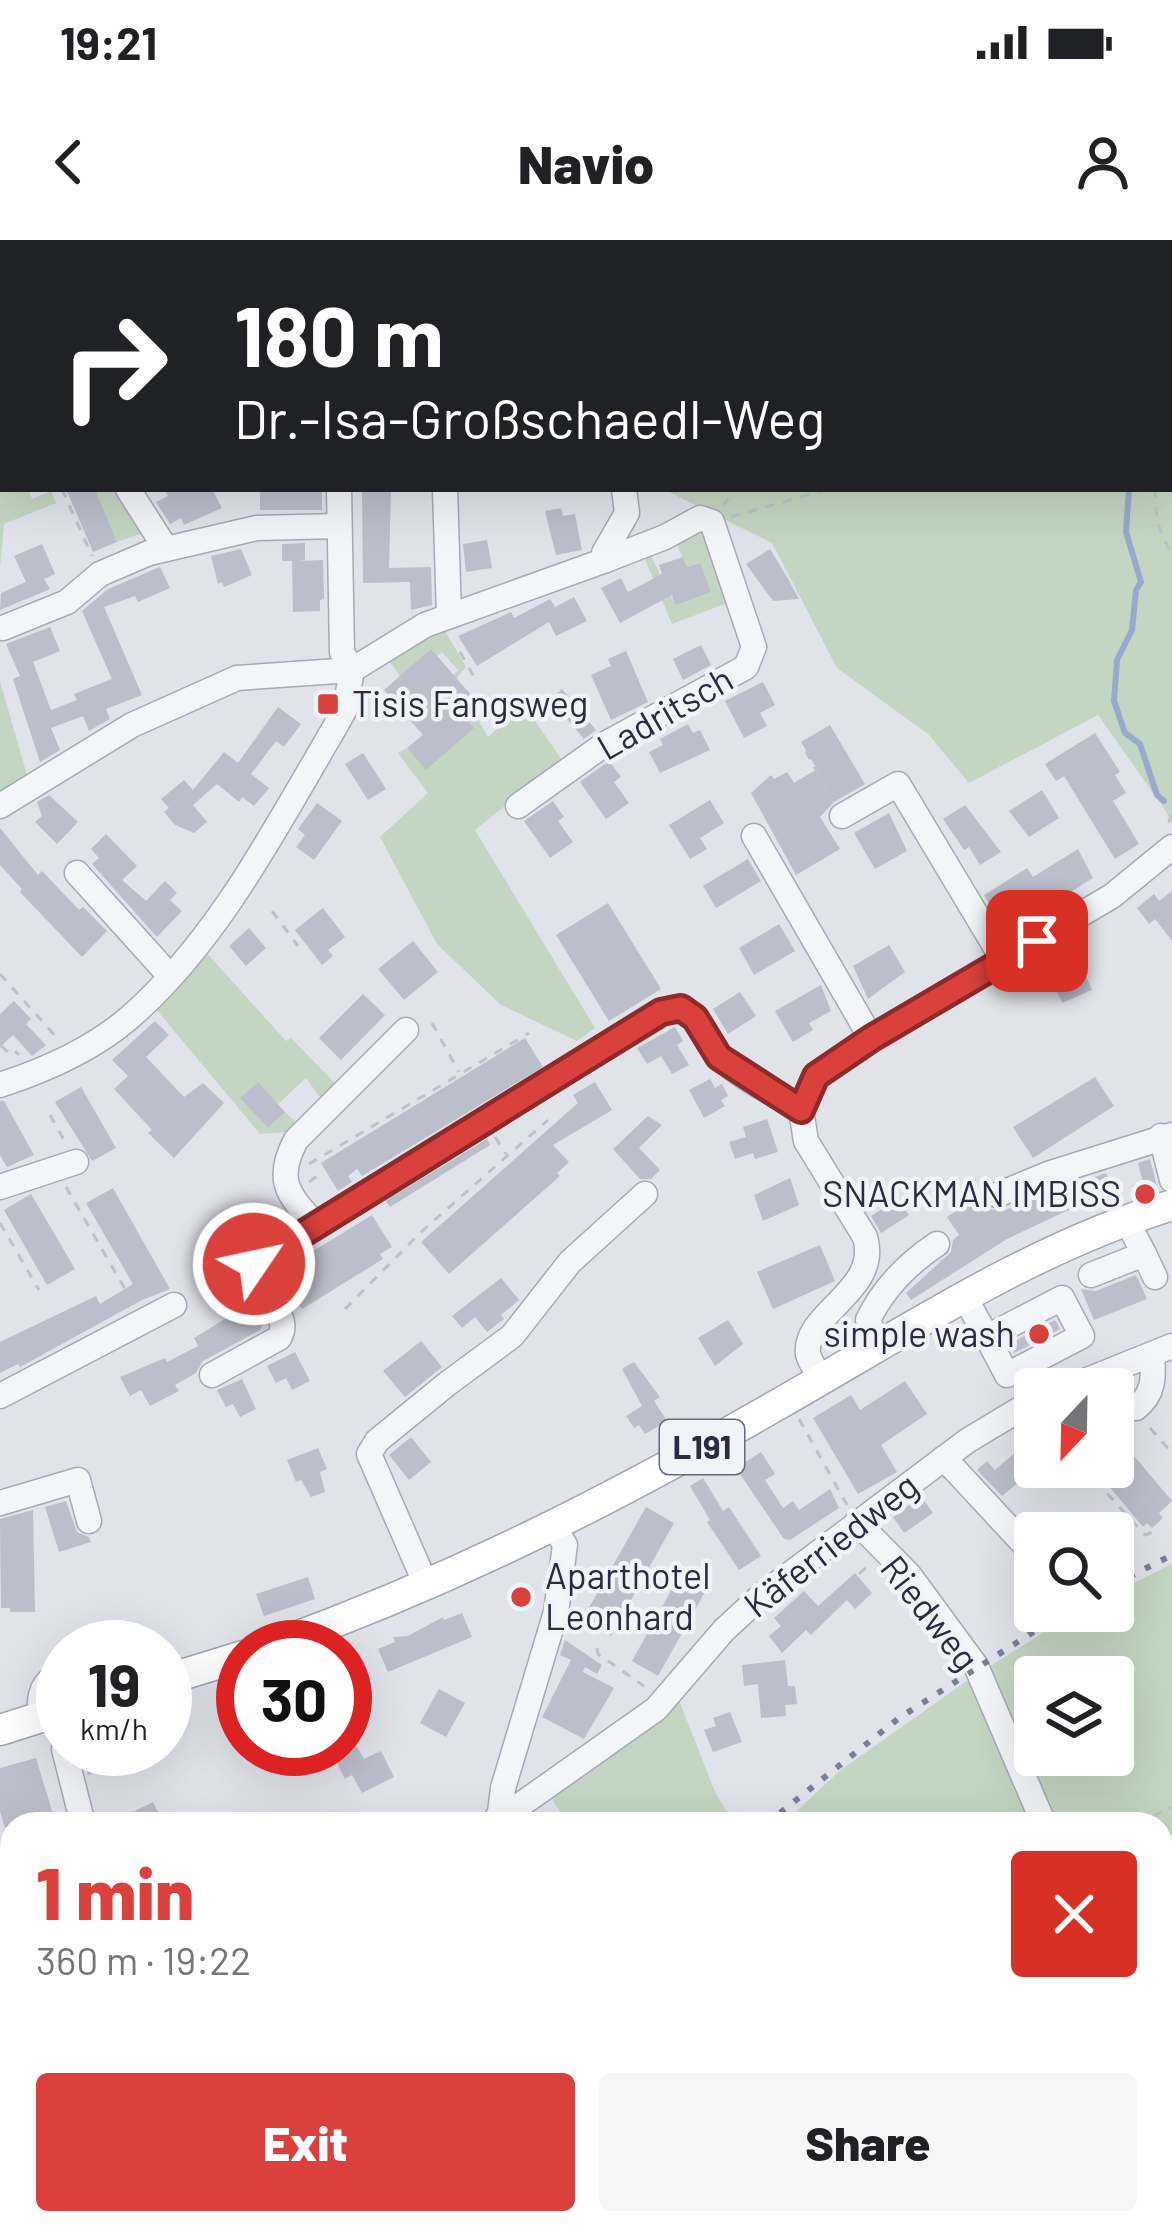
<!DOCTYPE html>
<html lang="en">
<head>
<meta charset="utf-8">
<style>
  :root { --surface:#fff; --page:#f6f6f6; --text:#202124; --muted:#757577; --accent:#da403c }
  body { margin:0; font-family:Barlow,sans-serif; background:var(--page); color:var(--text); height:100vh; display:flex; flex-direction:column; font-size:45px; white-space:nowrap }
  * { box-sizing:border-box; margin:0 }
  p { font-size:39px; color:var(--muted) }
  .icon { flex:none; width:66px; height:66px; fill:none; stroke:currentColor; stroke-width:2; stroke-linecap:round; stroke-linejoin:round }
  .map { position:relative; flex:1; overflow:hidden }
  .panel { position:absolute; left:0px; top:1572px; width:1173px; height:423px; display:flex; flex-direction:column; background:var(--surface); border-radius:36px 36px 0 0; box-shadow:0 12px 48px #0002 }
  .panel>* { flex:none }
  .hud { position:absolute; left:0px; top:0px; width:1173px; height:252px; box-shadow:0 12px 48px #0002; background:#202124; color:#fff; overflow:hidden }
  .needle { width:78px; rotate:202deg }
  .fabs { position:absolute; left:1014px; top:1128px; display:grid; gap:24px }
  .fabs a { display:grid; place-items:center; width:120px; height:120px; border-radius:12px; background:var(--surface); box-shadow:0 12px 48px #0002; font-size:60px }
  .speed { position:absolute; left:36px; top:1380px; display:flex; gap:24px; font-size:60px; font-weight:700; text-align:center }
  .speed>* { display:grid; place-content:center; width:156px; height:156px; border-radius:50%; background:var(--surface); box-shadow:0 12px 48px #0002; line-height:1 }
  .speed small { font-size:30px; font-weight:400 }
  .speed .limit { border:18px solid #d22; background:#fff; color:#111 }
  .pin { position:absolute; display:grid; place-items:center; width:102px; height:102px; color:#fff; margin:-51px; border-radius:24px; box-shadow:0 6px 18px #0006 }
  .me { position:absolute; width:132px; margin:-66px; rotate:56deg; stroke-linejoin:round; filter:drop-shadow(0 0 9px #0008) }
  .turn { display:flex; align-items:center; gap:42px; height:252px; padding:0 36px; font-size:54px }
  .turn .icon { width:156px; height:156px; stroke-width:2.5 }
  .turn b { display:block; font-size:84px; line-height:102px }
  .round { display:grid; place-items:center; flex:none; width:126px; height:126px; border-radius:12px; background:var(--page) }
  .summary { display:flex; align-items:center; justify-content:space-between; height:204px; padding:0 36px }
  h1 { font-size:72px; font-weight:800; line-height:90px; color:var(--accent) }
  .button { display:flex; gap:24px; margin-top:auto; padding:24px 36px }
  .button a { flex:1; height:138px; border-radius:12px; background:var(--accent); color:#fff; font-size:48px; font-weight:800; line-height:138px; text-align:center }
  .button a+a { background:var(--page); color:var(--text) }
  .status { display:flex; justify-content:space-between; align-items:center; height:84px; padding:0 60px; background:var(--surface); direction:ltr }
  .status svg { height:33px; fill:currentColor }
  header { display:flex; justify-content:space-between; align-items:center; height:156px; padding:0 36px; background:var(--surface); font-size:54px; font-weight:800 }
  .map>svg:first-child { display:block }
  .green { fill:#c3d6c1; fill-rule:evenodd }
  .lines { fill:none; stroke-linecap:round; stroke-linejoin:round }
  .stream { stroke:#99a9ce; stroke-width:6 }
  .building { fill:#bbbecb }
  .minor-casing { stroke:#a6a9b6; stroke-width:27 }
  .major-casing { stroke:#9fa5b8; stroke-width:33 }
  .path { stroke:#bfc1ca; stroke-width:3; stroke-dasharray:9 9; stroke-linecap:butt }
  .minor { stroke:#f4f5f9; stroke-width:24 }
  .major { stroke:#fff; stroke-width:30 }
  .rail { stroke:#797f96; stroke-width:6; stroke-dasharray:6 12; stroke-linecap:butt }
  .route-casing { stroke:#8e2a27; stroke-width:30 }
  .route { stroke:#da403c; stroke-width:21 }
  .poi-dot { fill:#da403c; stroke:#f1f3f8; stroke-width:4.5 }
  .labels { text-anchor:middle; stroke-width:9; stroke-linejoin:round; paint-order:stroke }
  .shield { fill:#f1f3f8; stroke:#64687a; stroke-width:3 }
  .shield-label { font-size:33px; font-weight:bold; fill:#282d44 }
  .poi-label { font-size:36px; fill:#282d44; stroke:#f1f3f8; text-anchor:start }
  .street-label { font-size:36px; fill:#282d44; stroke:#f1f3f8 }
</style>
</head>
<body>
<div class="status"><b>19:21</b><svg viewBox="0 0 49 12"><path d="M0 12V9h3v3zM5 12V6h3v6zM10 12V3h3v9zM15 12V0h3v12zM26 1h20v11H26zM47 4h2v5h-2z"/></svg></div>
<header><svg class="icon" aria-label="back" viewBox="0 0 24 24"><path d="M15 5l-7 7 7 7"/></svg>Navio<svg class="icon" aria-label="person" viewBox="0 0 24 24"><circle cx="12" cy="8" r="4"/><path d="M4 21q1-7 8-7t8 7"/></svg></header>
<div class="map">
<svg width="1172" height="1994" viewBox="0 0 1172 1994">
  <rect width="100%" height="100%" fill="#e1e3eb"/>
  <g class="green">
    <polygon points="537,0 1172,0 1172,580 1098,475 969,543 928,494 837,428 772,303 663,249 1170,249 1170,3"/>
    <polygon points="0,181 3,249 28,249 32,259 51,251 56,263 4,284 0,327"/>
    <polygon points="95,249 123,249 143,293 117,302"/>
    <polygon points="696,287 706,290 730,362 672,384 642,312 649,312 675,364 700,323 687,327 674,298"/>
    <polygon points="443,387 466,427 455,440 488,497 524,465 562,520 475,590 595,788 577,801 501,765 437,704 380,597 428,553 398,513 407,508 426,529 440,448 458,430 442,412 437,416 432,410 400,436 390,422 418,398"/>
    <polygon points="0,441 27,535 0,552"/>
    <polygon points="205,711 286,801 291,798 340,848 324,863 306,838 278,864 258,843 241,858 267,887 285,872 302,888 298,891 260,894 155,768"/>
    <path d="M1172,1324v506l-6,-10 -5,3v-239h-378l55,-52 133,-94 107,-67h35v-18zM1035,1437h78v78h-78z"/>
    <polygon points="679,1460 715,1552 734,1584 567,1584 548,1552"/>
    <polygon points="52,1983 277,1983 264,1994 39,1994"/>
    <polygon points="307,1983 830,1983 804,1994 294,1994"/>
  </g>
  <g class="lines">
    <polyline class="stream" points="1129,249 1126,292 1141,342 1136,350 1132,390 1117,420 1114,461 1125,493 1140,504 1157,555 1164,561"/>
  </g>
  <g class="building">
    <polygon points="66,249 95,249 117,302 93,312"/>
    <polygon points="164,249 212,249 222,268 184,285 181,278 170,284 156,262 168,256"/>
    <rect x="260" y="249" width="62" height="21"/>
    <polygon points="362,250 391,250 389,328 431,327 432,365 411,370 410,342 363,343"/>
    <polygon points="561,268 563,276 575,274 582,310 556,315 545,271"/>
    <polygon points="487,300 492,328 466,332 463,304"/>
    <polygon points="305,303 305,320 300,321 323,320 324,359 320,360 320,371 293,372 292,321 282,321 282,304"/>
    <polygon points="42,304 55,334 44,339 50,349 0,370 1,353 26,342 14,316"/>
    <polygon points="241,309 252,335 224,347 222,342 218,344 211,316"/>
    <polygon points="770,309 787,337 799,359 773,361 746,324"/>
    <polygon points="683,317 687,327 700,323 711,352 675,365 672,355 620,383 601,348 621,338 628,352 662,334 659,325"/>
    <polygon points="160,327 170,348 138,362 135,356 104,367 142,455 106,469 110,479 89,491 83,476 51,488 60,510 40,522 13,439 20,436 6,404 50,387 60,411 33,422 43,449 51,470 77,460 74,454 112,439 82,371 108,349"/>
    <polygon points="574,357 587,381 556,396 549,382 477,426 458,396 511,372 514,378 550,359 555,367"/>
    <polygon points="701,405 711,425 683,440 673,419"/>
    <polygon points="431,409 485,471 468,481 474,488 426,530 407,508 423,495 384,450"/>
    <polygon points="626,411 648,462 611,480 591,435 611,426 608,419"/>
    <polygon points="763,442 775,465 760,473 767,486 744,498 725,461"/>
    <polygon points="562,449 596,490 584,499 550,459"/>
    <polygon points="278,467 301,484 284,507 276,501 251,534 269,548 254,566 242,557 239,562 217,544 193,565 207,582 194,593 175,585 164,572 169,568 161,559 184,540 193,550 224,512 238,523"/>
    <polygon points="688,484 693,493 700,490 710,510 660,533 649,512 663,505 660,499"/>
    <polygon points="830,485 865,544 834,562 820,577 840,609 796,635 751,553 771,535 774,539 787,532 794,543 817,529 801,502"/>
    <polygon points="1095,493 1120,532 1115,535 1126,553 1113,561 1139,604 1115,619 1064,536 1056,541 1045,524"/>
    <polygon points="363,513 386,549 368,560 345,524"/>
    <polygon points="609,521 621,537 614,542 629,563 606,579 580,542"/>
    <polygon points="1042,550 1059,578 1029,597 1009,571"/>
    <polygon points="49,555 78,582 57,604 35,582 42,576 37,562"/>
    <polygon points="710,560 724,583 700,598 707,609 690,619 669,585"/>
    <polygon points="553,561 564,577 558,581 573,602 550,618 524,581"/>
    <polygon points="317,563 342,581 314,620 296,607 305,595 298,589"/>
    <polygon points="965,565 1001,612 980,625 969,607 964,610 943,579"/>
    <polygon points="889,573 907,611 875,629 854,593"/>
    <polygon points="0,588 38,635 42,631 79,670 83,667 107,691 82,717 20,652 22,649 0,625"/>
    <polygon points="106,594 137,626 122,640 146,661 165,641 177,653 170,660 182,671 157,697 92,624 99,618 91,609"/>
    <polygon points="1078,609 1093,638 1050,665 1054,671 1009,697 984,655 1027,628 1033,637"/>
    <polygon points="748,619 761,641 716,668 703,646"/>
    <polygon points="1172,651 1172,701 1155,679 1149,684 1137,668 1154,654 1159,661"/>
    <polygon points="608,663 661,749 609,781 556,695"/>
    <polygon points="323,668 345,697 328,710 333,716 322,725 295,690"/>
    <polygon points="779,684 795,711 754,735 739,708"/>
    <polygon points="249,688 266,708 246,726 229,706"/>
    <polygon points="413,701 438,732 404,760 378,729"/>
    <polygon points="889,705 905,732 868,759 853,726"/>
    <polygon points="1058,722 1062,733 1081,725 1092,750 1062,763 1055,747 1046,751 1038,731"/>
    <polygon points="821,745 831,771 809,783 813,790 793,802 775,771"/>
    <polygon points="740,752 756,776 728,794 713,769"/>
    <polygon points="363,754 385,775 341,820 319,798"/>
    <polygon points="14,761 31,779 26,784 46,805 32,816 13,795 0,807 0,774"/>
    <polygon points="155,781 169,795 146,817 184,857 203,843 224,863 174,918 148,893 152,890 114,849 128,836 112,820"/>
    <polygon points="675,787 683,801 677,805 689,825 672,834 661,816 647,824 637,808"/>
    <polygon points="525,798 543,827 362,936 357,929 348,936 352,942 338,951 321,923"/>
    <polygon points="1095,837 1114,866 1033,918 1013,887"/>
    <polygon points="710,839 715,848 722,844 728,856 721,860 725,866 704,878 689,850"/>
    <polygon points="258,842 285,872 268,888 240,858"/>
    <polygon points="595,842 612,870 553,905 569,922 557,933 560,936 449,1034 421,1002 578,863 573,855"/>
    <polygon points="81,847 116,908 92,921 55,862"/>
    <polygon points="0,861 4,861 34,915 7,927 0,915"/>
    <polygon points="648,876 662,885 639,908 660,930 651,939 640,939 613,909"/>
    <polygon points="767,879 778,912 755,919 753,913 735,919 729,902 746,897 743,887"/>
    <polygon points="487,899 490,905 390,967 385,961"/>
    <polygon points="1150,919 1157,947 1136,957 1132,945 1143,943 1138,923"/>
    <polygon points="1106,933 1113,949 1007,999 911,1060 906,1053 951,1012 953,1000 959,995 947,977 981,954 988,969 1002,971"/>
    <polygon points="790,938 799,965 763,981 754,955"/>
    <polygon points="113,948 170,1049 142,1060 20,1127 18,1124 0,1133 0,1102 96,1056 100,1064 133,1044 86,963"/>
    <polygon points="31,954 75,1029 47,1045 4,970"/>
    <polygon points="898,959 909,975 881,993 871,976"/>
    <polygon points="249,966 269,990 247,1009 226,985"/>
    <polygon points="372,975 392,1007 380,1014 383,1019 302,1069 279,1032"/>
    <polygon points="820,1005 835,1041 773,1069 757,1032"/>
    <polygon points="1136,1035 1147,1059 1094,1080 1081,1049 1096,1051"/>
    <polygon points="501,1038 519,1060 501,1075 504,1079 487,1092 475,1077 462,1088 452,1076"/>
    <polygon points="246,1058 264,1081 260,1090 203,1121 196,1133 175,1145 179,1151 150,1166 141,1150 130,1156 120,1137 165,1118 167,1122 198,1106 194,1098 233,1074 229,1068"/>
    <polygon points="728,1080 743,1104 715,1126 698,1098"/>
    <polygon points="1055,1080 1060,1089 1014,1113 1009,1104"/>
    <polygon points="421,1101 442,1127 405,1157 383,1131"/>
    <polygon points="295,1112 310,1141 292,1150 286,1138 276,1143 267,1126"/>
    <polygon points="634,1122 660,1157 654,1161 667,1181 645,1194 639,1185 634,1188 626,1176 642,1166 622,1129"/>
    <polygon points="242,1139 256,1169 240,1177 233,1164 226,1167 217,1150"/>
    <polygon points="905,1141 927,1174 881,1205 897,1232 858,1254 813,1178 851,1155 860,1170"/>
    <polygon points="1113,1191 1172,1261 1159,1273 1163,1278 1152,1288 1147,1283 1143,1287 1093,1227 1113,1227"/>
    <polygon points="1035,1195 1035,1246 1026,1236 1002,1256 977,1230 987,1221 995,1230"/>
    <polygon points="411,1197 431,1222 409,1240 389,1215"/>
    <polygon points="318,1208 327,1229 320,1232 325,1252 311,1257 301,1240 296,1242 287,1220"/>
    <polygon points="761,1212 775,1234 765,1240 783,1268 793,1261 799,1270 830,1249 839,1268 790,1300 784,1299 736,1228"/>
    <polygon points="703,1238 723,1271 729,1267 761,1316 739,1330 707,1282 710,1280 690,1246"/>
    <polygon points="921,1256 933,1273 904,1293 893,1277"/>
    <polygon points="66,1261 77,1292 89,1297 91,1302 59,1312 45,1267"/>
    <polygon points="646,1267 674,1283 611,1396 582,1380"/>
    <polygon points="33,1270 35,1372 10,1372 10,1368 1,1368 0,1279"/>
    <polygon points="682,1331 709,1345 658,1436 632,1421"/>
    <polygon points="855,1333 872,1353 855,1369 847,1360 811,1395 806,1390 782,1413 769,1396 781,1386 774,1378 804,1351 818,1366"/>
    <polygon points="308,1337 315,1359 264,1376 256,1354"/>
    <polygon points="462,1373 472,1397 388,1432 378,1409 395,1402 393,1397 408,1396 443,1377 444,1380"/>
    <polygon points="565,1400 602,1425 597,1434 585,1427 583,1432 614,1448 584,1499 542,1477 571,1420 560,1415"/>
    <polygon points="785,1420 788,1446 795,1446 797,1464 785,1465 786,1476 761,1478 758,1444 744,1446 742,1425"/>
    <polygon points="439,1449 465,1463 446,1497 420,1483"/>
    <polygon points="730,1472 742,1502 713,1512 704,1490 716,1486 713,1478"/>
    <polygon points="356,1505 364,1519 381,1511 394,1537 362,1553 352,1535 345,1539 334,1517"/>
    <polygon points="81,1509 157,1509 158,1511 88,1535"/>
    <polygon points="36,1518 53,1574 5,1588 0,1571 0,1528"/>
    <polygon points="153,1562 164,1584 109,1584"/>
  </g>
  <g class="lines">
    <defs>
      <g id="minor">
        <polyline points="332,0 332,3"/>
        <polyline points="520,0 520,3"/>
        <polyline points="65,3 65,0"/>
        <polyline points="128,249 166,309"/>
        <polyline points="339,249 342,412 352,430"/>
        <polyline points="445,249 449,376"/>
        <polyline points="606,320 604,313 627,273 624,249"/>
        <polyline points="3,388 67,362 100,334 149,313 257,288 339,286"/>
        <polyline points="0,566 132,485 237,438 352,430 425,385 606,320 665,297 700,278 712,282 754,407 746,427 605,504 518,566"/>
        <polyline points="842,576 898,544 1004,721"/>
        <polyline points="754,596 871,798"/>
        <polyline points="77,633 169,735"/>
        <path d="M406,790l-110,110c-21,39 -9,54 19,84l357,-216c27,0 31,30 46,47 20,22 57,39 83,55"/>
        <path d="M0,845c46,-15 92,-35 129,-67 89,-77 147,-191 206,-291l10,-18 7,-39"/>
        <polyline points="1161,896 1172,940"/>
        <polyline points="0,947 76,922"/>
        <polyline points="997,955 1048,934 1172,895"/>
        <polyline points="1144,1014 1155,1037"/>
        <polyline points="1091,1035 1144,1014 1126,979"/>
        <polyline points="964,1056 987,1097"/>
        <polygon points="1062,1058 1082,1096 1007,1135 987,1097"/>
        <path d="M878,1105l-10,-25c16,-33 39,-56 69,-76"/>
        <path d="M212,1135l67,-37c14,-23 -19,-42 -29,-63l13,-19 52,-32"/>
        <path d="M821,1140c-4,-8 -11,-18 -13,-26 -5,-41 73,-63 57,-117l-59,-96 -5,-31 15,-34 55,-38 241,-142 60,-49"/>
        <polyline points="1065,1149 1172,1106"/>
        <polyline points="0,1156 174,1065"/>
        <path d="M1136,1168c18,-14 18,-31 16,-52"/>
        <polyline points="944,1218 1035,1316"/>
        <polyline points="0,1263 78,1240 89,1281"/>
        <polyline points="857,1282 910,1336 976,1426 1044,1584"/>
        <polyline points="427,1347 369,1214 377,1201 447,1144 512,1096 570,1022 645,954"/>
        <path d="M42,1477c-6,-20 1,-37 21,-45"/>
        <polyline points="64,1509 83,1584"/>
        <polyline points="500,1573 516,1568 656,1469 724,1390 761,1356 967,1201 1035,1160"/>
        <polyline points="493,1584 500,1573 503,1548 556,1372 565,1305 555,1288"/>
        <polyline points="1161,1785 1172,1803"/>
        <polyline points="0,1864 12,1858"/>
      </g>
      <g id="major">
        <path d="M269,1407c186,-67 344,-148 515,-246 126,-72 248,-153 388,-196"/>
        <polyline points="165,1440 243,1416"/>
        <polyline points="0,1490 63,1470"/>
      </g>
    </defs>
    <use href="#minor" class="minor-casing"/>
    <use href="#major" class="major-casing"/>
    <g class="path">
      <polyline points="981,0 985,3"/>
      <polyline points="1097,0 1098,3"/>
      <polyline points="865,3 867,0"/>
      <polyline points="1170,171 1172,171"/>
      <polyline points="62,249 92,316"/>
      <polyline points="1155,249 1157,282 1172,317"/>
      <polyline points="723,266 735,249"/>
      <polyline points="731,277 828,249"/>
      <polyline points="460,412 474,437"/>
      <polyline points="806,511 832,560"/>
      <polyline points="1169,583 1172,566"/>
      <polyline points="272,671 298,706"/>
      <polyline points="0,734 59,800"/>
      <polyline points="432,783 459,832"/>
      <polyline points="1,806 9,813 14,810 19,815"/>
      <polyline points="50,875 67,905"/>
      <polyline points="495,897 506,914"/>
      <polyline points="309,924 529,793"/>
      <polyline points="309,942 322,932"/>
      <polyline points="66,947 133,1063"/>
      <polyline points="0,983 39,1050"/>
      <polyline points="345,1069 421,992 548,880"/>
      <polyline points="799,1179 847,1265"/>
      <polyline points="1150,1188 1172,1213"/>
      <polyline points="1083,1227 1145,1295 1158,1290"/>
      <polyline points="859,1334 871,1323"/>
      <polyline points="597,1408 598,1414 644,1446"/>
      <polyline points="1137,1584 1172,1567"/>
      <polyline points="0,1644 12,1637"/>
      <polyline points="0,1661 7,1673"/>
      <polyline points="768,1994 788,1983"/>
    </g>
    <use href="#minor" class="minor"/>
    <use href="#major" class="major"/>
    <g class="rail">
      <polyline points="1113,1345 1172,1315"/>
      <polyline points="766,1584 899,1478 1066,1371"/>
      <polyline points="280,1994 293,1983"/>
    </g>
  </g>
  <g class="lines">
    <defs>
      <polyline id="route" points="254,1024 661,772 681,768 695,778 719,817 801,870 816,836 872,798 1037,701"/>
    </defs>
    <use href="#route" class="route-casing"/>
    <use href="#route" class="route"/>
  </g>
  <g class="poi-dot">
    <rect x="316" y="452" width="24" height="24" rx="6"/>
    <circle cx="1145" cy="954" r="12"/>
    <circle cx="1039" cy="1094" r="12"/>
    <circle cx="521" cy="1357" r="12"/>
  </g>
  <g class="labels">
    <rect class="shield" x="660" y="1180" width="84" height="54" rx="9"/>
    <g class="shield-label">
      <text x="702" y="1219">L191</text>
    </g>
    <g class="poi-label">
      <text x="352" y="477">Tisis Fangsweg</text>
      <text x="1121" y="967" text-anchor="end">SNACKMAN IMBISS</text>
      <text x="1015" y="1107" text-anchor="end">simple wash</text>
      <text x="545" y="1349">Aparthotel<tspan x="545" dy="41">Leonhard</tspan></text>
    </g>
    <g class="street-label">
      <text transform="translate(665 473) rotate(-30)" y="13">Ladritsch</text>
      <text transform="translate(831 1305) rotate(-38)" y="13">Käferriedweg</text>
      <text transform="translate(930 1373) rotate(52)" y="13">Riedweg</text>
    </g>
  </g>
</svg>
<div class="fabs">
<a><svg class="needle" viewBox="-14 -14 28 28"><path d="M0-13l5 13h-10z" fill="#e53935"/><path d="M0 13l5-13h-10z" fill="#757577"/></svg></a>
<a><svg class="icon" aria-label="search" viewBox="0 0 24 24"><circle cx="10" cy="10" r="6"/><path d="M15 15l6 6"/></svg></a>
<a><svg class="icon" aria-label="layers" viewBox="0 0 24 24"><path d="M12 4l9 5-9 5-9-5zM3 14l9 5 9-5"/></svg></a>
</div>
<div class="speed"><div>19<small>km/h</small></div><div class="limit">30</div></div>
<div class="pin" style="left:1037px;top:701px;background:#d93025"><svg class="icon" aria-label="arrive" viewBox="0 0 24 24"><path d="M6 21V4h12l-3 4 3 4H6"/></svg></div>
<svg class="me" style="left:254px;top:1024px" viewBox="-20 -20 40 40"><circle r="17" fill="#da403c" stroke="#fff" stroke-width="3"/><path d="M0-11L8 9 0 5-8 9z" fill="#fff"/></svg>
<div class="hud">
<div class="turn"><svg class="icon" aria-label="right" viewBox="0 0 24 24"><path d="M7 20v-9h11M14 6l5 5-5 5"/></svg><div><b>180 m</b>Dr.-Isa-Großschaedl-Weg</div></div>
</div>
<section class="panel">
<div class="summary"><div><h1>1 min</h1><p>360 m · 19:22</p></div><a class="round" style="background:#d93025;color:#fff"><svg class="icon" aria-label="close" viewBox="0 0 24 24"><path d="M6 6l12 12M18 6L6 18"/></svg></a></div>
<div class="button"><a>Exit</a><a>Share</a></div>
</section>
</div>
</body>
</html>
